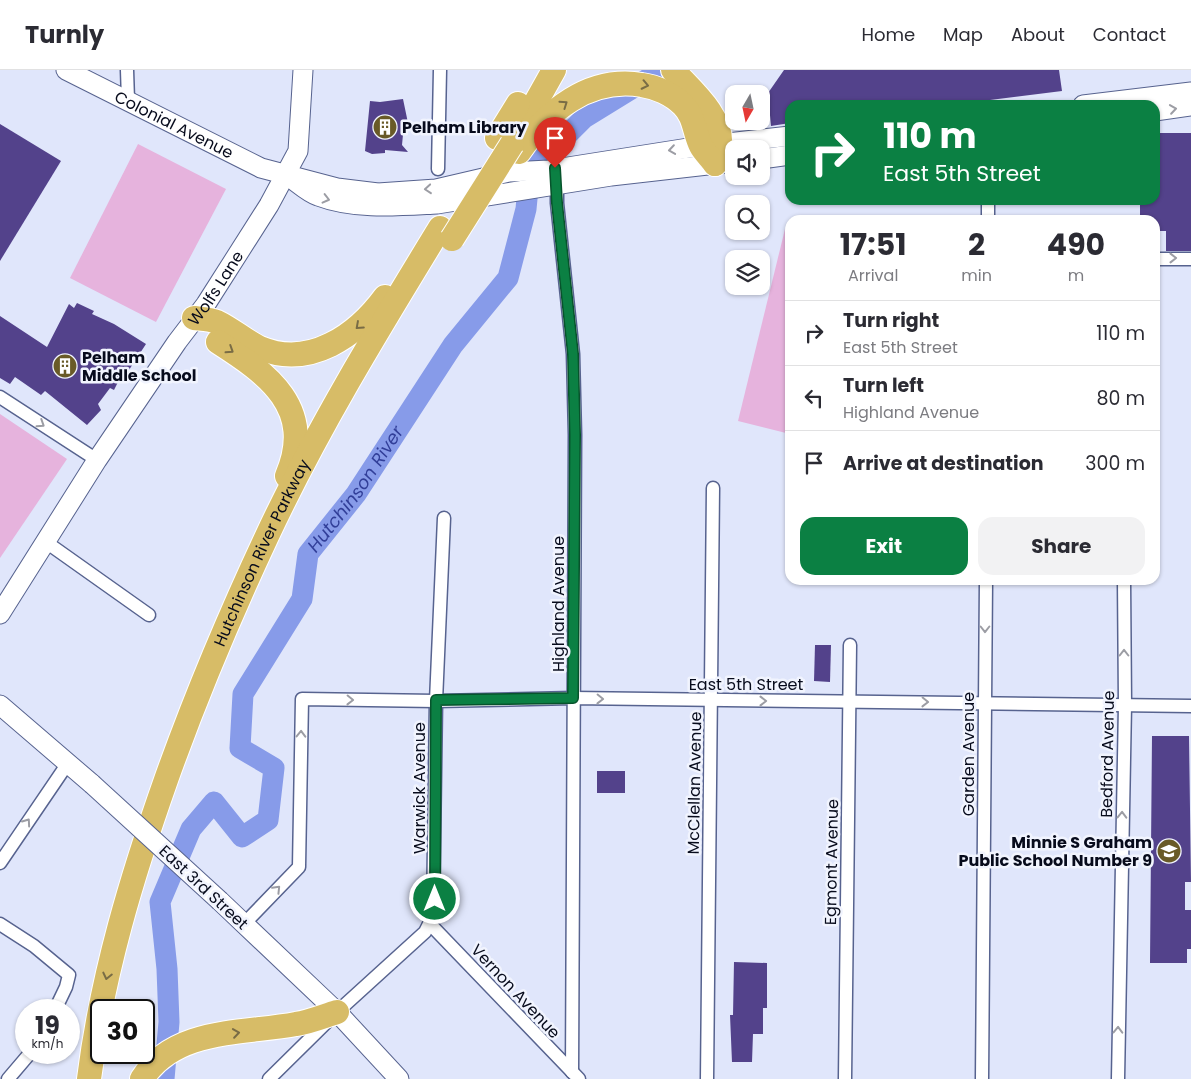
<!DOCTYPE html>
<html lang="en">
<head>
<meta charset="utf-8">
<style>
  :root { --surface:#fff; --page:#f2f2f3; --text:#2b2b33; --muted:#7c7c81; --line:#e1e1e2; --accent:#0b8043 }
  body { margin:0; font-family:Poppins,sans-serif; background:var(--page); color:var(--text); height:100vh; display:flex; flex-direction:column; font-size:19px; white-space:nowrap }
  * { box-sizing:border-box; margin:0 }
  p { font-size:16px; color:var(--muted) }
  .icon { flex:none; width:28px; height:28px; fill:none; stroke:currentColor; stroke-width:2; stroke-linecap:round; stroke-linejoin:round }
  .map { position:relative; flex:1; overflow:hidden }
  .panel { position:absolute; left:785px; top:145px; width:375px; height:370px; display:flex; flex-direction:column; background:var(--surface); border-radius:15px; box-shadow:0 1px 4px #0004 }
  .panel>* { flex:none }
  .banner { position:absolute; left:785px; top:30px; width:375px; height:105px; border-radius:15px; box-shadow:0 1px 4px #0004; background:#0b8043; color:#fff; overflow:hidden }
  .needle { width:32px; rotate:189deg }
  .fabs { position:absolute; left:725px; top:15px; display:grid; gap:10px }
  .fabs a { display:grid; place-items:center; width:45px; height:45px; border-radius:10px; background:var(--surface); box-shadow:0 1px 4px #0004; font-size:25px }
  .speed { position:absolute; left:15px; top:929px; display:flex; gap:10px; font-size:25px; font-weight:700; text-align:center }
  .speed>* { display:grid; place-content:center; width:65px; height:65px; border-radius:50%; background:var(--surface); box-shadow:0 1px 4px #0004; line-height:1 }
  .speed small { font-size:12px; font-weight:400 }
  .speed .limit { border:2px solid #111; border-radius:8px; background:#fff; color:#111 }
  .pin { position:absolute; display:grid; place-items:center; width:42px; height:42px; color:#fff; margin:-51px -21px; border-radius:50% 50% 50% 0; rotate:-45deg; box-shadow:0 0 5px #0007 }
  .pin .icon { rotate:45deg }
  .me { position:absolute; width:55px; margin:-28px; rotate:0deg; stroke-linejoin:round; filter:drop-shadow(0 0 4px #0008) }
  .turn { display:flex; align-items:center; gap:18px; height:105px; padding:0 15px; font-size:22px }
  .turn .icon { width:65px; height:65px; stroke-width:2.5 }
  .turn b { display:block; font-size:35px; line-height:42px }
  .eta { display:flex; justify-content:space-evenly; align-items:center; height:85px; text-align:center }
  .eta b { font-size:30px; font-weight:700; line-height:35px }
  .button { display:flex; gap:10px; margin-top:auto; padding:10px 15px }
  .button a { flex:1; height:58px; border-radius:15px; background:var(--accent); color:#fff; font-size:20px; font-weight:700; line-height:58px; text-align:center }
  .button a+a { background:var(--page); color:var(--text) }
  ul { padding:0; list-style:none }
  li { display:flex; align-items:center; gap:15px; height:65px; padding:0 15px; border-top:1px solid var(--line) }
  li div { flex:1 }
  li b { display:block; font-size:19px }
  li em { font-style:normal }
  header { display:flex; align-items:center; gap:30px; box-sizing:border-box; height:70px; padding:0 25px; background:var(--surface); border-bottom:1px solid var(--line) }
  header strong { font-size:24px }
  nav { display:flex; gap:28px; margin-inline-start:auto; font-size:18px }
  .map>svg:first-child { display:block }
  .green { fill:#e6b3dd }
  .lines { fill:none; stroke-linecap:round; stroke-linejoin:round }
  .river { stroke:#879be9; stroke-width:21 }
  .building { fill:#53428b }
  .street-casing { stroke:#57638f; stroke-width:15 }
  .secondary-casing { stroke:#57638f; stroke-width:21 }
  .highway-casing { stroke:#fff; stroke-width:26 }
  .street { stroke:#fff; stroke-width:12 }
  .secondary { stroke:#fff; stroke-width:19 }
  .highway { stroke:#d7bc67; stroke-width:24 }
  .secondary-bridge-casing { stroke:#57638f; stroke-width:21; stroke-linecap:butt }
  .highway-bridge-casing { stroke:#fff; stroke-width:26; stroke-linecap:butt }
  .secondary-bridge { stroke:#fff; stroke-width:19 }
  .highway-bridge { stroke:#d7bc67; stroke-width:24 }
  .oneway { stroke:#796c45 }
  .oneway2 { stroke:#9c9da4 }
  .route-casing { stroke:#07532c; stroke-width:12 }
  .route { stroke:#0b8043; stroke-width:9 }
  .labels { text-anchor:middle; stroke-width:5; stroke-linejoin:round; paint-order:stroke }
  .street-label { font-size:16px; fill:#070b1c; stroke:#f1f4fe }
  .poi-label { font-size:16px; font-weight:bold; fill:#070b1c; stroke:#f1f4fe; text-anchor:start }
  .water-label { font-size:18px; font-style:italic; fill:#323f99; stroke:#f1f4fe }
</style>
</head>
<body>
<header>
<strong>Turnly</strong>
<nav><a>Home</a><a>Map</a><a>About</a><a>Contact</a></nav>
</header>
<div class="map">
<svg width="1191" height="1009" viewBox="0 0 1191 1009">
  <rect width="100%" height="100%" fill="#e0e6fb"/>
  <g class="green">
    <polygon points="138,74 226,119 156,252 70,208"/>
    <polygon points="785,159 790,160 790,364 738,351"/>
    <polygon points="0,344 67,389 0,488"/>
  </g>
  <g class="lines">
    <path class="river" id="s1" d="M164,1009l5,-57 -2,-53 -7,-67 31,-73 23,-27 28,35 26,-17 6,-52 -34,-20 3,-54 59,-95 6,-45 48,-60 97,-149 55,-67 18,-69 5,-52 31,-17 22,-22 78,-48"/>
  </g>
  <g class="building">
    <polygon points="784,0 1059,0 1062,21 950,35 790,35 790,53 771,56 768,23"/>
    <polygon points="403,29 408,53 404,54 402,75 408,82 385,80 385,83 372,84 365,81 370,31 380,32"/>
    <polygon points="0,54 61,91 0,191"/>
    <polygon points="1155,63 1191,63 1191,181 1166,181 1166,161 1155,161 1155,150 1140,150 1140,130 1155,130"/>
    <polygon points="77,233 94,241 92,244 114,254 146,274 127,303 122,304 114,320 110,318 98,334 101,340 87,355 45,321 41,325 15,307 10,314 0,308 0,246 47,277 69,234 74,238"/>
    <polygon points="815,575 831,575 830,612 814,611"/>
    <polygon points="1152,666 1189,666 1191,812 1185,812 1185,840 1191,840 1191,879 1187,879 1187,893 1150,893"/>
    <rect x="597" y="701" width="28" height="22"/>
    <polygon points="734,892 767,893 767,938 763,938 763,964 753,964 752,992 732,992 730,945 733,945"/>
  </g>
  <g class="lines">
    <defs>
      <g id="street">
        <polyline points="127,0 128,30"/>
        <polyline points="438,99 440,0"/>
        <polyline points="557,108 557,133 573,284 575,365 572,1002"/>
        <polyline points="988,150 988,130"/>
        <polyline points="1155,189 1191,189"/>
        <polyline points="0,327 97,390"/>
        <polyline points="46,472 149,545"/>
        <polyline points="0,793 68,693"/>
        <polyline points="0,854 34,876 69,905 66,917 55,940"/>
        <polyline points="244,854 299,797 302,629 436,631 573,628 1191,636"/>
        <polyline points="430,854 579,1009"/>
        <polyline points="8,1009 31,982"/>
        <polyline points="269,1009 337,942 425,862 433,846 436,631 444,448"/>
        <polyline points="707,1009 713,418"/>
        <polyline points="845,1009 850,575"/>
        <polyline points="982,1009 986,510"/>
        <polyline points="1118,1009 1125,635 1124,510"/>
      </g>
      <g id="secondary">
        <path id="s2" d="M66,0l195,98 76,20 41,5 58,-4 73,-17 40,-2 152,-24 89,-10"/>
        <polyline points="1083,35 1191,22"/>
        <polyline points="1155,41 1191,36"/>
        <polyline points="761,89 790,85"/>
        <path d="M292,109c8,6 17,14 26,17 37,14 80,10 119,8l174,-28 123,-14"/>
        <path id="s3" d="M0,544l97,-154 80,-118 29,-38 63,-99 29,-54 5,-81"/>
        <polyline points="0,635 92,714"/>
        <polyline points="220,831 337,942 399,1009"/>
      </g>
      <g id="highway">
        <path d="M673,0c17,19 50,46 47,75 0,6 -3,13 -5,19"/>
        <polyline points="517,66 554,0"/>
        <polyline points="497,68 518,34"/>
        <path d="M519,82c28,-41 70,-76 123,-67 14,2 30,9 41,20 12,12 11,27 18,41 3,6 10,12 14,18"/>
        <path d="M194,248c8,1 16,1 23,4 15,7 28,19 43,26 50,21 97,-13 125,-51"/>
        <path d="M218,272c50,32 98,66 69,134"/>
        <path id="s4" d="M89,1009c13,-104 43,-203 78,-302 29,-81 63,-162 100,-241 50,-107 112,-208 173,-308"/>
        <path d="M142,1009c33,-52 102,-45 154,-55 14,-2 28,-8 41,-12"/>
      </g>
    </defs>
    <use href="#street" class="street-casing"/>
    <use href="#secondary" class="secondary-casing"/>
    <use href="#highway" class="highway-casing"/>
    <use href="#street" class="street"/>
    <use href="#secondary" class="secondary"/>
    <use href="#highway" class="highway"/>
    <defs>
      <polyline id="secondary-bridge" points="92,714 220,831"/>
      <polyline id="highway-bridge" points="452,169 512,74"/>
    </defs>
    <use href="#secondary-bridge" class="secondary-bridge-casing"/>
    <use href="#highway-bridge" class="highway-bridge-casing"/>
    <use href="#secondary-bridge" class="secondary-bridge"/>
    <use href="#highway-bridge" class="highway-bridge"/>
  </g>
  <defs><path id="oneway-chevron" d="M-2-3.5L2.5 0L-2 3.5" fill="none" stroke-width="1.6" stroke-linecap="round" stroke-linejoin="round" transform="scale(1.25)"/></defs>
  <g class="oneway">
    <use href="#oneway-chevron" transform="translate(645 15) rotate(12)"/>
    <use href="#oneway-chevron" transform="translate(564 34) rotate(-35)"/>
    <use href="#oneway-chevron" transform="translate(359 256) rotate(138)"/>
    <use href="#oneway-chevron" transform="translate(230 280) rotate(33)"/>
    <use href="#oneway-chevron" transform="translate(107 906) rotate(103)"/>
    <use href="#oneway-chevron" transform="translate(236 963) rotate(-8)"/>
  </g>
  <g class="oneway2">
    <use href="#oneway-chevron" transform="translate(1173 39) rotate(-8)"/>
    <use href="#oneway-chevron" transform="translate(672 80) rotate(172)"/>
    <use href="#oneway-chevron" transform="translate(428 119) rotate(175)"/>
    <use href="#oneway-chevron" transform="translate(326 129) rotate(14)"/>
    <use href="#oneway-chevron" transform="translate(1173 188)"/>
    <use href="#oneway-chevron" transform="translate(41 354) rotate(33)"/>
    <use href="#oneway-chevron" transform="translate(985 559) rotate(90)"/>
    <use href="#oneway-chevron" transform="translate(1124 583) rotate(-90)"/>
    <use href="#oneway-chevron" transform="translate(600 629) rotate(1)"/>
    <use href="#oneway-chevron" transform="translate(350 630) rotate(1)"/>
    <use href="#oneway-chevron" transform="translate(763 631)"/>
    <use href="#oneway-chevron" transform="translate(925 632) rotate(1)"/>
    <use href="#oneway-chevron" transform="translate(301 664) rotate(-89)"/>
    <use href="#oneway-chevron" transform="translate(1122 745) rotate(-89)"/>
    <use href="#oneway-chevron" transform="translate(27 752) rotate(-55)"/>
    <use href="#oneway-chevron" transform="translate(277 819) rotate(-46)"/>
    <use href="#oneway-chevron" transform="translate(1118 960) rotate(-89)"/>
  </g>
  <g class="lines">
    <defs>
      <polyline id="route" points="435,829 436,630 573,628 575,365 573,284 557,133 555,98"/>
    </defs>
    <use href="#route" class="route-casing"/>
    <use href="#route" class="route"/>
  </g>
  <defs>
    <symbol id="building-disc" viewBox="-11 -11 22 22"><circle r="9.5" fill="#695a27" stroke="#f1f4fe"/><path d="M-4-6H4V6H1V3H-1V6H-4ZM-2.5-4.3h1.7v1.8h-1.7ZM.8-4.3h1.7v1.8H.8ZM-2.5-1h1.7V.8h-1.7ZM.8-1h1.7V.8H.8Z" fill="#fff"/></symbol>
    <symbol id="school-disc" viewBox="-11 -11 22 22"><circle r="9.5" fill="#695a27" stroke="#f1f4fe"/><path d="M0-5L7-2L0 1L-7-2ZM-4 1L0 2.5L4 1V4Q0 6-4 4Z" fill="#fff"/></symbol>
  </defs>
  <g fill-rule="evenodd">
    <use href="#building-disc" x="371" y="43" width="28" height="28"/>
    <use href="#building-disc" x="51" y="282" width="28" height="28"/>
    <use href="#school-disc" x="1155" y="767" width="28" height="28"/>
  </g>
  <g class="labels">
    <g class="street-label">
      <text dy="6" stroke="none"><textPath href="#s2" startOffset="121">Colonial Avenue</textPath></text>
      <text dy="6" stroke="none"><textPath href="#s3" startOffset="391">Wolfs Lane</textPath></text>
      <text dy="6" stroke="none"><textPath href="#s4" startOffset="556">Hutchinson River Parkway</textPath></text>
      <text transform="translate(558 534) rotate(-90)" y="6">Highland Avenue</text>
      <text x="746" y="620">East 5th Street</text>
      <text transform="translate(968 684) rotate(-90)" y="6">Garden Avenue</text>
      <text transform="translate(1107 684) rotate(-89)" y="6">Bedford Avenue</text>
      <text transform="translate(694 713) rotate(-89)" y="6">McClellan Avenue</text>
      <text transform="translate(419 718) rotate(-90)" y="6">Warwick Avenue</text>
      <text transform="translate(831 792) rotate(-89)" y="6">Egmont Avenue</text>
      <text transform="translate(204 817) rotate(43)" y="6">East 3rd Street</text>
      <text transform="translate(516 921) rotate(47)" y="6">Vernon Avenue</text>
    </g>
    <g class="poi-label">
      <text x="402" y="63">Pelham Library</text>
      <text x="82" y="293">Pelham<tspan x="82" dy="18">Middle School</tspan></text>
      <text x="1152" y="778" text-anchor="end">Minnie S Graham<tspan x="1152" dy="18">Public School Number 9</tspan></text>
    </g>
    <g class="water-label">
      <text dy="6" stroke="none"><textPath href="#s1" startOffset="752">Hutchinson River</textPath></text>
    </g>
  </g>
</svg>
<div class="fabs">
<a><svg class="needle" viewBox="-14 -14 28 28"><path d="M0-13l5 13h-10z" fill="#e53935"/><path d="M0 13l5-13h-10z" fill="#7c7c81"/></svg></a>
<a><svg class="icon" aria-label="sound" viewBox="0 0 24 24"><path d="M4 9h4l5-4v14l-5-4H4zM17 9q2 3 0 6"/></svg></a>
<a><svg class="icon" aria-label="search" viewBox="0 0 24 24"><circle cx="10" cy="10" r="6"/><path d="M15 15l6 6"/></svg></a>
<a><svg class="icon" aria-label="layers" viewBox="0 0 24 24"><path d="M12 4l9 5-9 5-9-5zM3 14l9 5 9-5"/></svg></a>
</div>
<div class="speed"><div>19<small>km/h</small></div><div class="limit">30</div></div>
<div class="pin" style="left:555px;top:98px;background:#d93025"><svg class="icon" aria-label="arrive" viewBox="0 0 24 24"><path d="M6 21V4h12l-3 4 3 4H6"/></svg></div>
<svg class="me" style="left:435px;top:829px" viewBox="-20 -20 40 40"><circle r="17" fill="#0b8043" stroke="#fff" stroke-width="3"/><path d="M0-11L8 9 0 5-8 9z" fill="#fff"/></svg>
<div class="banner">
<div class="turn"><svg class="icon" aria-label="right" viewBox="0 0 24 24"><path d="M7 20v-9h11M14 6l5 5-5 5"/></svg><div><b>110 m</b>East 5th Street</div></div>
</div>
<section class="panel">
<div class="eta">
<div><b>17:51</b><p>Arrival</p></div>
<div><b>2</b><p>min</p></div>
<div><b>490</b><p>m</p></div>
</div>
<ul>
<li><svg class="icon" aria-label="right" viewBox="0 0 24 24"><path d="M7 20v-9h11M14 6l5 5-5 5"/></svg><div><b>Turn right</b><p>East 5th Street</p></div><em>110 m</em></li>
<li><svg class="icon" aria-label="left" viewBox="0 0 24 24"><path d="M17 20v-9H6M10 6l-5 5 5 5"/></svg><div><b>Turn left</b><p>Highland Avenue</p></div><em>80 m</em></li>
<li><svg class="icon" aria-label="arrive" viewBox="0 0 24 24"><path d="M6 21V4h12l-3 4 3 4H6"/></svg><div><b>Arrive at destination</b></div><em>300 m</em></li>
</ul>
<div class="button"><a>Exit</a><a>Share</a></div>
</section>
</div>
</body>
</html>
